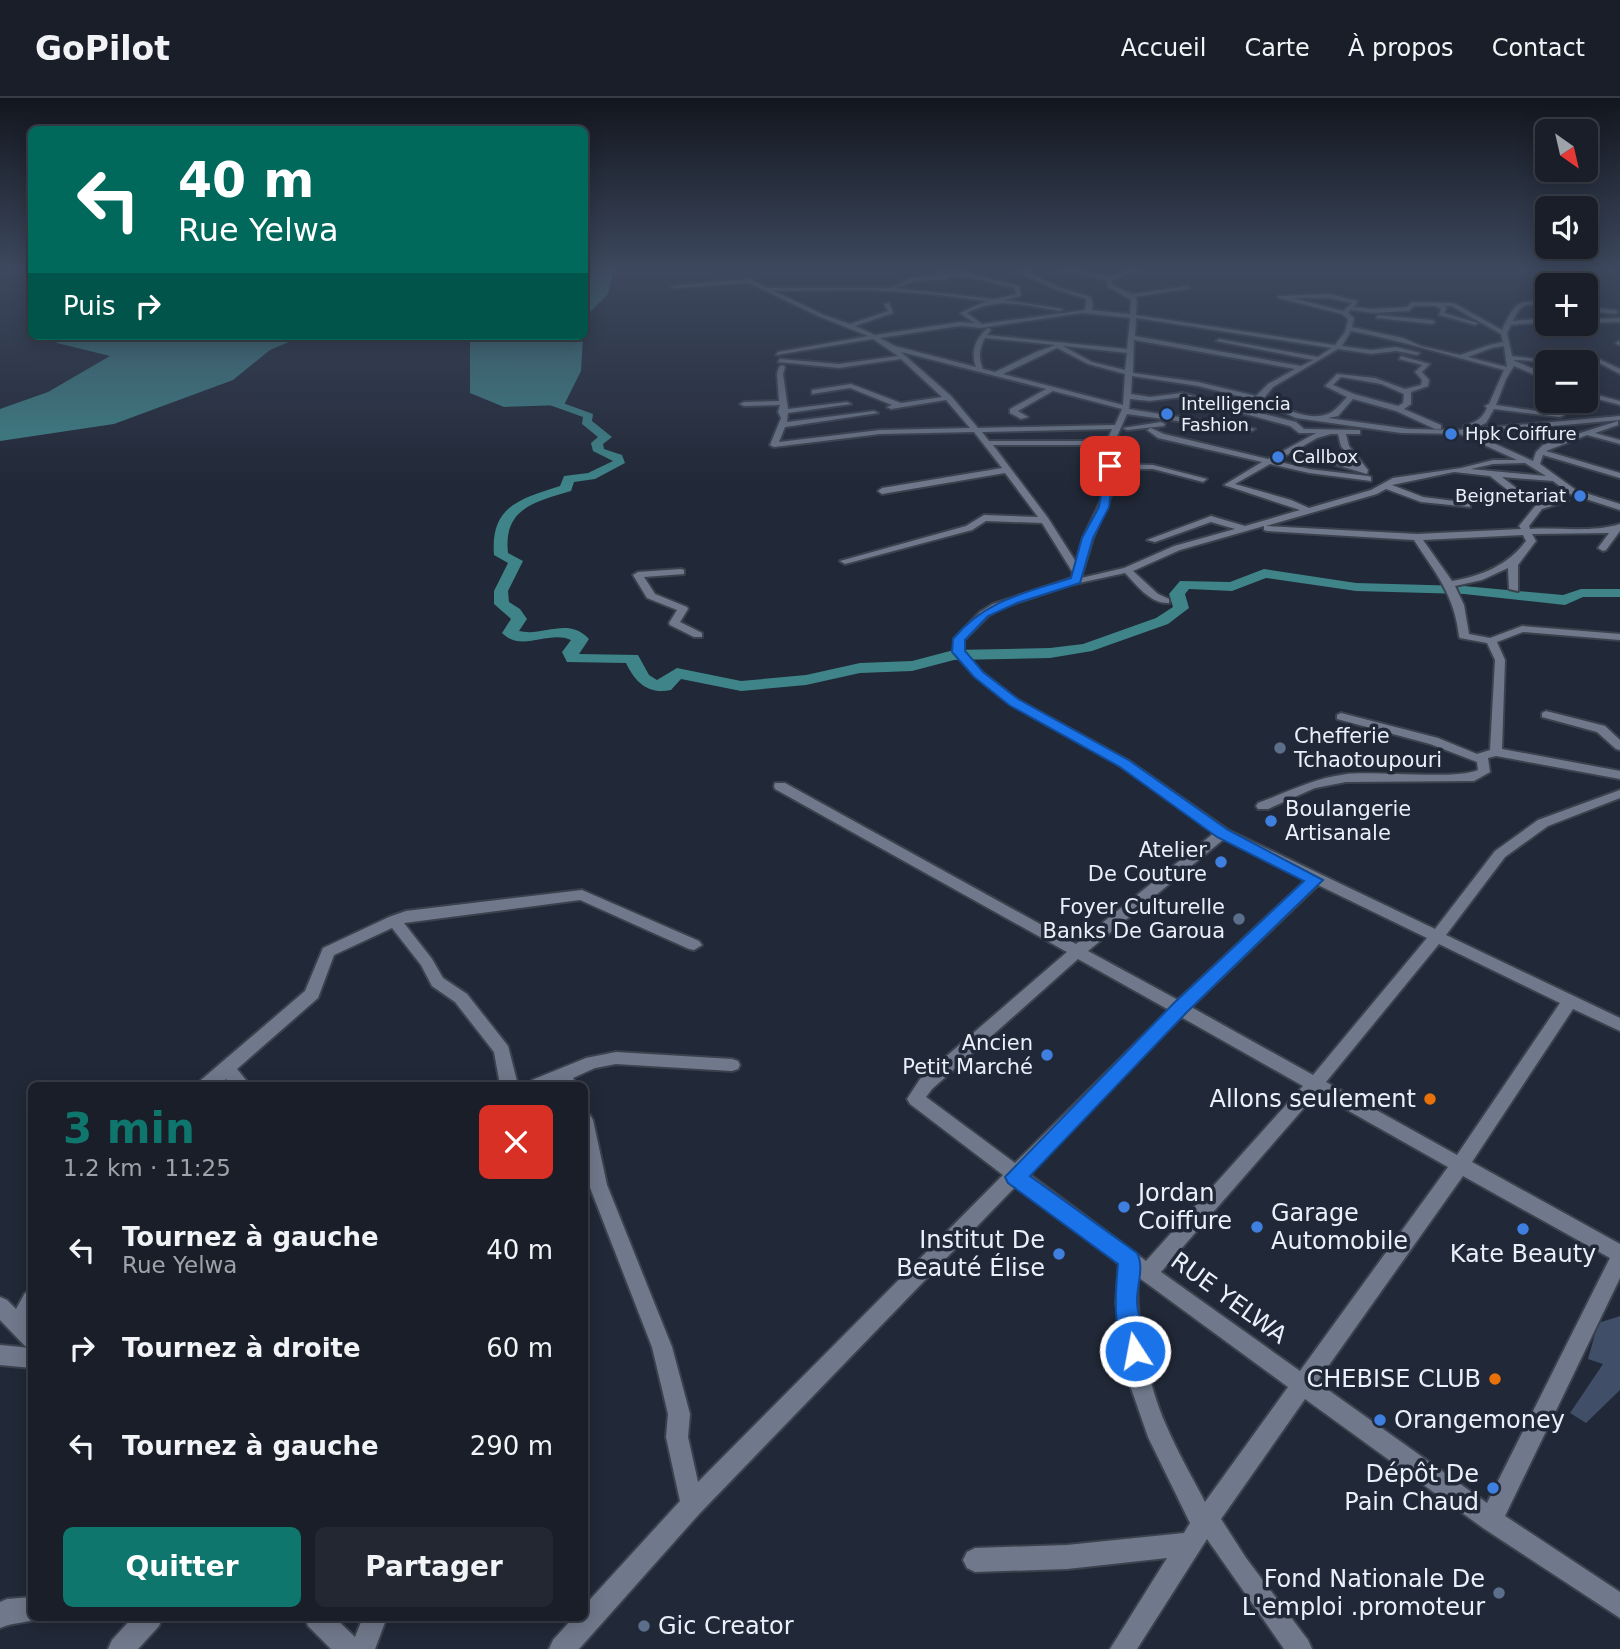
<!DOCTYPE html>
<html lang="fr">
<head>
<meta charset="utf-8">
<style>
  :root { --surface:#191e29; --page:#222731; --text:#f1f3f6; --muted:#9fa2a8; --line:#373c46; --accent:#0f766e }
  body { margin:0; font-family:"DejaVu Sans",sans-serif; background:var(--page); color:var(--text); height:100vh; display:flex; flex-direction:column; font-size:26px; white-space:nowrap }
  * { box-sizing:border-box; margin:0 }
  p { font-size:23px; color:var(--muted) }
  .icon { flex:none; width:38px; height:38px; fill:none; stroke:currentColor; stroke-width:2; stroke-linecap:round; stroke-linejoin:round }
  .map { position:relative; flex:1; overflow:hidden }
  .details { position:absolute; left:28px; top:984px; width:560px; height:539px; display:flex; flex-direction:column; background:var(--surface); border-radius:10px; box-shadow:0 4px 18px #0003,0 0 0 2px var(--line) }
  .details>* { flex:none }
  .guide { position:absolute; left:28px; top:28px; width:560px; height:214px; border-radius:10px; box-shadow:0 4px 18px #0003,0 0 0 2px var(--line); background:#00695c; color:#fff; overflow:hidden }
  .needle { width:46px; rotate:146deg }
  .fabs { position:absolute; left:1535px; top:21px; display:grid; gap:14px }
  .fabs a { display:grid; place-items:center; width:63px; height:63px; border-radius:10px; background:var(--surface); box-shadow:0 4px 18px #0003,0 0 0 2px var(--line); font-size:35px }
  .pin { position:absolute; display:grid; place-items:center; width:60px; height:60px; color:#fff; margin:-30px; border-radius:14px; box-shadow:0 4px 10px #0006 }
  .me { position:absolute; width:77px; margin:-38px; rotate:349deg; stroke-linejoin:round; filter:drop-shadow(0 0 5px #0008) }
  .turn { display:flex; align-items:center; gap:24px; height:147px; padding:0 35px; font-size:32px }
  .turn .icon { width:91px; height:91px; stroke-width:2.5 }
  .turn b { display:block; font-size:49px; line-height:60px }
  .then { display:flex; align-items:center; height:66px; padding:0 35px; background:#0003; gap:14px; font-size:26px }
  .round { display:grid; place-items:center; flex:none; width:74px; height:74px; border-radius:10px; background:var(--page) }
  .overview { display:flex; align-items:center; justify-content:space-between; height:119px; padding:0 35px }
  h1 { font-size:42px; font-weight:800; line-height:52px; color:var(--accent) }
  .button { display:flex; gap:14px; margin-top:auto; padding:14px 35px }
  .button a { flex:1; height:80px; border-radius:10px; background:var(--accent); color:#fff; font-size:28px; font-weight:800; line-height:80px; text-align:center }
  .button a+a { background:var(--page); color:var(--text) }
  ul { padding:0; list-style:none }
  li { display:flex; align-items:center; gap:21px; height:98px; padding:0 35px }
  li div { flex:1 }
  li b { display:block; font-size:26px }
  li em { font-style:normal }
  header { display:flex; align-items:center; gap:42px; box-sizing:border-box; height:98px; padding:0 35px; background:var(--surface); border-bottom:2px solid var(--line) }
  header strong { font-size:33px }
  nav { display:flex; gap:38px; margin-inline-start:auto; font-size:24px }
  .map>svg:first-child { display:block }
  .green { fill:#404e67 }
  .water { fill:#3e8488 }
  .lines { fill:none; stroke-linecap:round; stroke-linejoin:round }
  .river { fill:#3e8488; fill-rule:evenodd }
  .minor-casing { stroke:#3b424e; stroke-width:4 }
  .minor { fill:#70798b; fill-rule:evenodd }
  .route { fill:#1a73e8; stroke:#114b97; stroke-width:2 }
  .shop-dot { fill:#3f7fe0; stroke:#212837; stroke-width:2.5 }
  .service-dot { fill:#5c6f8a; stroke:#212837; stroke-width:2.5 }
  .food-dot { fill:#e8710a; stroke:#212837; stroke-width:2.5 }
  .labels { text-anchor:middle; stroke-width:7; stroke-linejoin:round; paint-order:stroke }
  .far-poi-label { font-size:18px; fill:#eaf0fa; stroke:#212837; text-anchor:start }
  .poi-label { font-size:21px; fill:#eaf0fa; stroke:#212837; text-anchor:end }
  .near-poi-label { font-size:24px; fill:#eaf0fa; stroke:#212837; text-anchor:end }
  .near-street-label { font-size:24px; fill:#eaf0fa; stroke:#212837 }
</style>
</head>
<body>
<header>
<strong>GoPilot</strong>
<nav><a>Accueil</a><a>Carte</a><a>À propos</a><a>Contact</a></nav>
</header>
<div class="map">
<svg width="1620" height="1551" viewBox="0 0 1620 1551">
  <rect width="100%" height="100%" fill="#212837"/>
  <polygon class="green" points="1620,1218 1620,1292 1586,1325 1570,1315 1603,1266 1588,1261 1598,1225"/>
  <g class="water">
    <polygon points="585,171 614,171 608,196 585,219 585,225"/>
    <polygon points="49,238 303,238 270,252 233,282 114,326 0,343 0,311 48,294 110,258 57,245"/>
    <polygon points="470,238 583,238 581,273 564,307 504,309 470,295"/>
  </g>
  <g class="lines">
    <path class="river" d="M515,238h10l-5,10 32,53 41,15 -1,7 20,16 -9,7 1,5 18,6 3,8 -30,16 -21,3 -3,9c-36,11 -68,17 -63,62l15,8 -15,30 1,11 11,7 7,10 -8,12c24,6 49,-15 70,8l-10,15 59,1 11,20 8,5 20,-12 64,13 65,-6 54,-12 52,-2 42,-11 96,-2 33,-4 73,-26 17,-11 -4,-13 11,-13 50,1 34,-13 92,14 108,3 99,9 18,-6h39v8h-37l-18,8 -101,-11 -108,-3 -90,-13 -34,13 -43,-2 -4,5 4,14 -21,16 -76,27 -42,7 -96,2 -42,11 -52,2 -54,12 -65,6 -60,-12 -10,11c-23,5 -36,-8 -45,-27l-59,-1 -5,-10 9,-12c-23,-10 -49,13 -69,-7l9,-14 -17,-15v-13l14,-28 -14,-8c-4,-49 26,-56 66,-69l4,-10 24,-3 25,-12 -20,-10 -2,-8 7,-6 -16,-13 1,-7 -39,-14 -34,-57z"/>
    <defs>
      <g id="minor">
        <path d="M1023,171h4l1,3 30,15 33,10 2,10 -2,3 39,4 1,-14 -23,-13 -2,-7 -49,-11h9l43,8 31,-8 -28,11 1,5 19,9 56,-8 3,2 -56,9 2,3 -1,15 199,30 10,-13 3,-13 -6,-5 -64,-16v-2l51,-2 29,7 -4,6 19,2 34,-2 5,-5 42,1 48,27c13,-27 14,-31 45,-27v4c-20,-3 -25,-6 -34,14l34,-3v4l-36,3 -4,8 5,23 46,6 -45,-2 34,15v5l-33,-14 -8,13 -10,26 68,10 -4,2 -66,-8 -8,14 -14,6 148,-13v4l-149,13 62,28 3,-9 7,-7 75,-24v4l-23,8 25,7v4l-33,-9 -41,16 74,22v5l-77,-23 -3,9 36,26 44,14v6l-50,-16 -17,-13 -51,-4 23,18 30,6 9,-3 4,3 -26,8 -13,17 1,3c30,-2 61,4 90,-5v7l-14,19 -3,1 -5,-3 11,-15 -77,1 4,7 -18,24v26l-9,-2 -1,-21 -26,12 -27,6 9,19 5,29 21,4 32,-12 98,8v6l-97,-8 -26,10 8,18 -3,89 118,22v8l-124,-23 -8,2 2,14 -16,9 -128,1 -31,6 -47,21h-10l-2,-3 2,-3c30,-11 56,-25 89,-29 29,-3 110,6 131,-4l-1,-8 -47,-18 -93,-25v-4l4,-2 97,25 39,16 13,-4 5,-90 -8,-17 -27,-5 -1,-2c-5,-42 -23,-62 -45,-96l-147,-9 -3,-1v-4l-84,24 -47,21 25,23 11,5v4c-19,1 -32,-18 -44,-30l-55,12 -69,23 -13,8 -24,24v12l18,20 36,28 111,61 99,69 207,99 60,-78 43,-31 82,-30v8l-72,28 -43,31 -59,78 174,83v13l-47,-22 -101,153 148,82v34l-115,238 115,76v26l-137,-90 -178,-129 -84,120 25,39 62,82 4,9h-28l-77,-110 -70,110h-27l57,-91 -100,11 -92,3 -8,-4 -4,-8 4,-8 8,-4 92,-3 117,-12 6,-10 -42,-86 -17,-49 -15,-85 3,-39 -102,-79 -317,328 -121,136h-30l4,-9 21,-23h10v-11l96,-105 -14,-64 2,-23 -16,-67 -63,-162 -5,-21v-51l6,2 3,5 14,65 65,162 18,67 -2,23 10,45 305,-307 -93,-71 -3,-5 13,-20 147,-127 -292,-163 -1,-3 1,-3h10l291,161 138,-111c-30,-22 -61,-45 -92,-66 -58,-37 -125,-59 -168,-115v-13l26,-27 13,-8 79,-26 1,-5 -31,-50 -56,-2 -14,9 -127,34 -5,-3 126,-35 18,-11 54,2 -33,-44 -123,21 -4,-3 4,-3 120,-20 -28,-36 -94,2 -106,13 -4,-2 11,-27 -3,-6 2,-7 -36,1 -4,-2 4,-2 35,-1 -2,-27 2,-7 3,-2 3,2 -2,7 5,35 59,-7 4,2 -63,9 -1,9 87,-11 4,2 -93,14 -6,15 101,-12 90,-2 -24,-28 -55,9 -4,-2 5,-2 -42,-17 -38,6v-4l39,-6 50,19 41,-6 -41,-38 -62,9 -61,-6 2,-3 59,5 59,-8 -25,-17 -97,16 2,-3 90,-16 -48,-19 -71,-34 -75,5 -3,-2 79,-7 18,9h123l23,-11 27,-1 -5,-1 2,-3 31,1 50,13 2,10 -16,4 58,9 -3,2c-35,-5 -61,-15 -93,2l15,11 103,-14 1,-11 -32,-10 -31,-15zM950,178l19,1 45,11 2,6 -21,5 -100,-11 20,-7 33,-2zM869,192l62,4 55,7 -26,12 14,10 -14,-1 -85,13 -20,-9 38,-13 -4,-10 -5,1 4,7 -38,13 -26,-9 -50,-24zM1293,200h36l23,5 -9,8zM1414,208h21l6,3 -2,6 36,10 3,-2 -34,-10 3,-5 -3,-2h7l50,28 2,8 -14,3 -29,10 -39,-9 -18,-8 -51,-11 2,-9 -6,-5 3,-3 22,3 36,-2zM1082,215l48,5 -3,31 -140,-14 4,-5 -3,-2c-12,9 -18,24 -12,39l-81,-21 -15,-8 80,-12 21,2zM1136,220l195,30 -13,9 -99,-18 -3,2 97,19 -12,6 -166,-30zM1351,233c52,10 102,26 153,39l-15,34 -4,2 2,2c-5,11 -11,14 -23,18v3l-4,1 -51,-1 -81,-11 10,-2 15,-17 43,12 39,18h6v-4l-37,-16 7,-5v-12l17,-6 1,-6 -7,-8 8,-8 -29,-8 -2,3 23,6 -7,7 7,8 -1,5 -16,4 -30,-11 -38,-4 -12,12 22,11c-5,5 -11,13 -17,16 -22,10 -47,-6 -66,-15l9,-11 65,-38 33,5 25,-3 21,4 3,-2 -24,-6 -25,3 -29,-4zM985,240l70,7 -19,7 -41,20 -12,-3c-5,-11 -4,-20 2,-31zM1134,242l161,29 -27,15 -12,12 -58,-14 -65,-9zM1063,248l64,7 -2,17 -33,-8zM1504,248l3,21 -39,-10 24,-9zM1057,250l31,16 37,10 -2,31 -120,-31zM901,254l145,37 -36,20v4l11,6 7,-2 -10,-6 35,-20 69,18 -7,16 -137,3 -27,-32zM1132,278l66,10 60,15 38,17 105,15 59,1 57,26h-24l-32,8 -68,10 -22,12 -62,18 -18,-8 -56,-16 35,-20 39,9 62,8v-4l-3,-1 -59,-7 -33,-8 16,-9 75,22 1,-4 -19,-24 -3,-12h14v-4l-56,-1 -8,-7 -114,-29 -32,4 -19,-3zM1341,279l40,7 23,10 -1,9 -5,3 -44,-12 -21,-9zM1182,299l108,29 9,7h17l-48,26 -104,-25 -13,-6 -4,2 11,8 104,24 -38,23 76,25 -55,16 -34,-10 -64,24 8,2 56,-20 24,7 -61,17 -50,22 -43,10 12,-40 18,-42 2,-27h40l50,13 4,-3 -54,-14 -40,-1 1,-21 13,-29 124,17 4,-2 -126,-20 1,-10 20,2zM1112,331l-5,12h-118l-7,-9zM1331,336h7l3,12 14,19 -57,-16 19,-11zM993,347h113l-3,51 -20,42 -7,24 -28,-44zM1525,365l21,13 -75,-7 22,-5zM1454,374l36,4 29,23 26,4 -9,2 -17,21 2,3 -104,5 -151,-8 111,-32 9,-5 35,13 49,5v-4l-47,-6 -31,-12zM1523,437l3,6c-18,24 -44,35 -74,40l-29,-41zM1224,741l83,40 -129,121 -90,-49zM1318,787l109,53 -114,137 -122,-68zM1439,846l121,59 -103,152 -131,-73zM1078,861l91,51 -154,153 -89,-66 6,-8zM1181,919l122,69 -157,175 -118,-88zM1317,995l131,74 -148,204 -139,-99zM1463,1078l147,82 -123,245 -170,-121zM1138,1179l150,110 -83,115c-13,-25 -28,-51 -39,-77 -18,-40 -31,-104 -28,-148z"/>
        <polygon points="1586,209 1615,212 1618,214 1615,216 1586,213"/>
        <polygon points="1378,217 1432,222 1435,224 1432,226 1376,220"/>
        <polygon points="1620,220 1620,224 1586,225 1586,221"/>
        <polygon points="1619,243 1620,247 1617,246 1616,245"/>
        <polygon points="1599,261 1620,271 1620,276 1597,264"/>
        <polygon points="1586,269 1596,275 1596,277 1586,274"/>
        <polygon points="1586,294 1620,303 1620,307 1586,298"/>
        <polygon points="1161,324 1165,326 1164,328 1127,332 1123,330"/>
        <polygon points="681,471 684,472 684,476 644,479 655,496 687,509 688,511 680,524 702,535 702,539 694,539 670,527 669,525 677,512 647,500 633,477 638,474"/>
        <polygon points="1546,613 1605,628 1620,642 1620,652 1616,651 1597,634 1542,619 1542,615"/>
        <polygon points="582,792 699,843 702,847 694,852 689,851 580,802 404,825 432,861 443,880 467,896 508,948 518,987 500,987 494,954 455,904 432,888 421,867 392,830 334,857 318,900 237,971 250,987 231,987 226,981 218,987 198,987 201,982 305,893 323,850 389,819 406,813"/>
        <polygon points="616,954 732,961 738,963 740,967 738,971 732,973 616,966 595,970 573,980 577,987 529,987 532,982 586,960"/>
        <polygon points="32,1192 32,1270 0,1267 0,1247 31,1250 25,1248 0,1222 0,1199 7,1202 16,1211 25,1195"/>
        <path d="M32,1499v20l9,1c-14,5 -27,4 -41,10v-26l7,-3z"/>
        <polygon points="133,1519 162,1519 159,1528 138,1551 108,1551 112,1542"/>
        <polygon points="305,1519 334,1519 355,1539 363,1519 387,1519 375,1551 331,1551 308,1528"/>
      </g>
    </defs>
    <use href="#minor" class="minor-casing"/>
    <use href="#minor" class="minor"/>
  </g>
  <linearGradient id="sky" x2="0" y2="1"><stop stop-color="#12161e"/><stop offset="0.44" stop-color="#3d485e"/><stop offset="1" stop-color="#3d485e" stop-opacity="0"/></linearGradient>
  <rect width="1620" height="388" fill="url(#sky)"/>
  <path class="route" d="M1106,366l8,2 -5,41 -16,31 -13,45 -63,20 -29,13 -23,24v11l18,21 35,27 112,62 98,69 95,50 -136,132 -157,164 107,77c8,15 -1,34 0,50 1,18 13,39 6,56l-8,3 -9,-3c-13,-30 -11,-64 -8,-95l-110,-81 -3,-6 169,-174 130,-122 -87,-44 -97,-70 -111,-62 -35,-28 -22,-25 1,-13c32,-39 72,-46 118,-61l11,-40 17,-31z"/>
  <g class="shop-dot">
    <circle cx="1167" cy="316" r="7"/>
    <circle cx="1451" cy="336" r="7"/>
    <circle cx="1278" cy="359" r="7"/>
    <circle cx="1580" cy="398" r="7"/>
    <circle cx="1271" cy="723" r="7"/>
    <circle cx="1221" cy="764" r="7"/>
    <circle cx="1047" cy="957" r="7"/>
    <circle cx="1124" cy="1109" r="7"/>
    <circle cx="1257" cy="1129" r="7"/>
    <circle cx="1523" cy="1131" r="7"/>
    <circle cx="1059" cy="1156" r="7"/>
    <circle cx="1380" cy="1322" r="7"/>
    <circle cx="1493" cy="1390" r="7"/>
  </g>
  <g class="service-dot">
    <circle cx="1280" cy="650" r="7"/>
    <circle cx="1239" cy="821" r="7"/>
    <circle cx="1499" cy="1495" r="7"/>
    <circle cx="644" cy="1528" r="7"/>
  </g>
  <g class="food-dot">
    <circle cx="1430" cy="1001" r="7"/>
    <circle cx="1495" cy="1281" r="7"/>
  </g>
  <g class="labels">
    <g class="far-poi-label">
      <text x="1181" y="312">Intelligencia<tspan x="1181" dy="21">Fashion</tspan></text>
      <text x="1465" y="342">Hpk Coiffure</text>
      <text x="1292" y="365">Callbox</text>
      <text x="1566" y="404" text-anchor="end">Beignetariat</text>
    </g>
    <g class="poi-label">
      <text x="1294" y="645" text-anchor="start">Chefferie<tspan x="1294" dy="24">Tchaotoupouri</tspan></text>
      <text x="1285" y="718" text-anchor="start">Boulangerie<tspan x="1285" dy="24">Artisanale</tspan></text>
      <text x="1207" y="759">Atelier<tspan x="1207" dy="24">De Couture</tspan></text>
      <text x="1225" y="816">Foyer Culturelle<tspan x="1225" dy="24">Banks De Garoua</tspan></text>
      <text x="1033" y="952">Ancien<tspan x="1033" dy="24">Petit Marché</tspan></text>
    </g>
    <g class="near-poi-label">
      <text x="1416" y="1009">Allons seulement</text>
      <text x="1138" y="1103" text-anchor="start">Jordan<tspan x="1138" dy="28">Coiffure</tspan></text>
      <text x="1271" y="1123" text-anchor="start">Garage<tspan x="1271" dy="28">Automobile</tspan></text>
      <text x="1045" y="1150">Institut De<tspan x="1045" dy="28">Beauté Élise</tspan></text>
      <text x="1523" y="1164" text-anchor="middle">Kate Beauty</text>
      <text x="1481" y="1289">CHEBISE CLUB</text>
      <text x="1394" y="1330" text-anchor="start">Orangemoney</text>
      <text x="1479" y="1384">Dépôt De<tspan x="1479" dy="28">Pain Chaud</tspan></text>
      <text x="1485" y="1489">Fond Nationale De<tspan x="1485" dy="28">L'emploi .promoteur</tspan></text>
      <text x="658" y="1536" text-anchor="start">Gic Creator</text>
    </g>
    <g class="near-street-label">
      <text transform="translate(1229 1200) rotate(36)" y="8">RUE YELWA</text>
    </g>
  </g>
</svg>
<div class="fabs">
<a><svg class="needle" viewBox="-14 -14 28 28"><path d="M0-13l5 13h-10z" fill="#e53935"/><path d="M0 13l5-13h-10z" fill="#9fa2a8"/></svg></a>
<a><svg class="icon" aria-label="sound" viewBox="0 0 24 24"><path d="M4 9h4l5-4v14l-5-4H4zM17 9q2 3 0 6"/></svg></a>
<a>+</a>
<a>−</a>
</div>
<div class="pin" style="left:1110px;top:368px;background:#d93025"><svg class="icon" aria-label="arrive" viewBox="0 0 24 24"><path d="M6 21V4h12l-3 4 3 4H6"/></svg></div>
<svg class="me" style="left:1135px;top:1253px" viewBox="-20 -20 40 40"><circle r="17" fill="#1a73e8" stroke="#fff" stroke-width="3"/><path d="M0-11L8 9 0 5-8 9z" fill="#fff"/></svg>
<div class="guide">
<div class="turn"><svg class="icon" aria-label="left" viewBox="0 0 24 24"><path d="M17 20v-9H6M10 6l-5 5 5 5"/></svg><div><b>40 m</b>Rue Yelwa</div></div>
<div class="then">Puis<svg class="icon" aria-label="right" viewBox="0 0 24 24"><path d="M7 20v-9h11M14 6l5 5-5 5"/></svg></div>
</div>
<section class="details">
<div class="overview"><div><h1>3 min</h1><p>1.2 km · 11:25</p></div><a class="round" style="background:#d93025;color:#fff"><svg class="icon" aria-label="close" viewBox="0 0 24 24"><path d="M6 6l12 12M18 6L6 18"/></svg></a></div>
<ul>
<li><svg class="icon" aria-label="left" viewBox="0 0 24 24"><path d="M17 20v-9H6M10 6l-5 5 5 5"/></svg><div><b>Tournez à gauche</b><p>Rue Yelwa</p></div><em>40 m</em></li>
<li><svg class="icon" aria-label="right" viewBox="0 0 24 24"><path d="M7 20v-9h11M14 6l5 5-5 5"/></svg><div><b>Tournez à droite</b></div><em>60 m</em></li>
<li><svg class="icon" aria-label="left" viewBox="0 0 24 24"><path d="M17 20v-9H6M10 6l-5 5 5 5"/></svg><div><b>Tournez à gauche</b></div><em>290 m</em></li>
</ul>
<div class="button"><a>Quitter</a><a>Partager</a></div>
</section>
</div>
</body>
</html>
